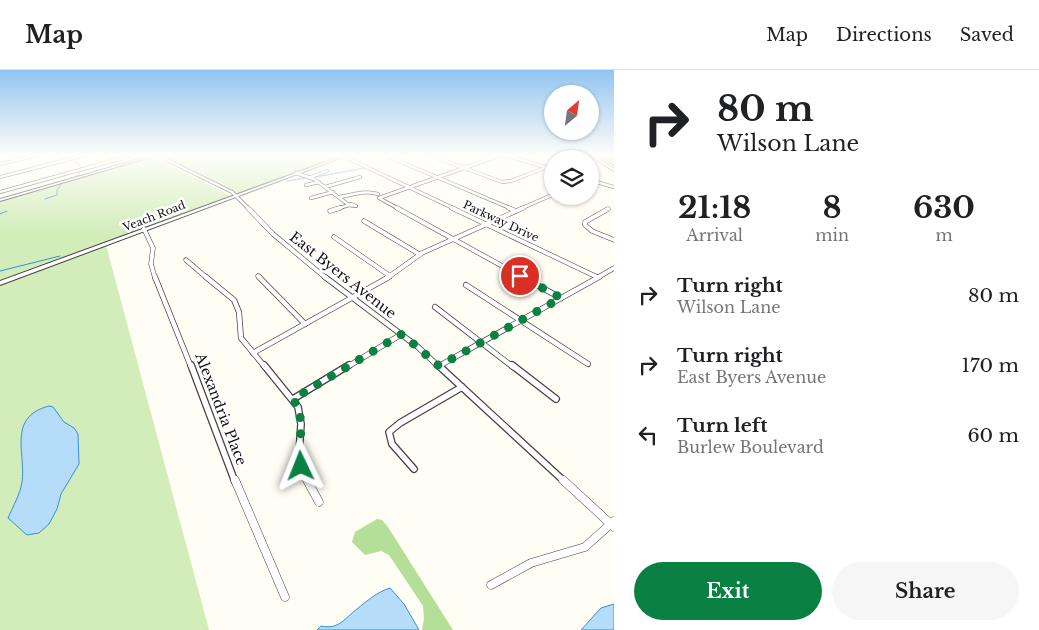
<!DOCTYPE html>
<html lang="en">
<head>
<meta charset="utf-8">
<style>
  :root { --surface:#fff; --page:#f6f6f6; --text:#202124; --muted:#757577; --line:#e0e0e0; --accent:#0b8043 }
  body { margin:0; font-family:"Libre Baskerville",serif; background:var(--page); color:var(--text); height:100vh; display:flex; flex-direction:column; font-size:19px; white-space:nowrap }
  * { box-sizing:border-box; margin:0 }
  p { font-size:16px; color:var(--muted) }
  .icon { flex:none; width:28px; height:28px; fill:none; stroke:currentColor; stroke-width:2; stroke-linecap:round; stroke-linejoin:round }
  .map { position:relative; flex:1; overflow:hidden }
  .details { display:flex; flex-direction:column; background:var(--surface); width:425px }
  .details>* { flex:none }
  .top-card { background:#fff; color:var(--text); overflow:hidden }
  .needle { width:32px; rotate:29deg }
  .controls { position:absolute; left:544px; top:15px; display:grid; gap:10px }
  .controls a { display:grid; place-items:center; width:55px; height:55px; border-radius:50%; background:var(--surface); box-shadow:0 1px 4px #0004; font-size:25px }
  .pin { position:absolute; display:grid; place-items:center; width:42px; height:42px; color:#fff; margin:-21px; border:2px solid #fff; border-radius:50%; box-shadow:0 1px 5px #0007 }
  .me { position:absolute; width:55px; margin:-28px; rotate:358deg; stroke-linejoin:round; filter:drop-shadow(0 0 4px #0008) }
  .turn { display:flex; align-items:center; gap:18px; height:105px; padding:0 20px; font-size:22px }
  .turn .icon { width:65px; height:65px; stroke-width:2.5 }
  .turn b { display:block; font-size:35px; line-height:42px }
  .eta { display:flex; justify-content:space-evenly; align-items:center; height:85px; text-align:center }
  .eta b { font-size:30px; font-weight:800; line-height:35px }
  .action { display:flex; gap:10px; margin-top:auto; padding:10px 20px }
  .action a { flex:1; height:58px; border-radius:30px; background:var(--accent); color:#fff; font-size:20px; font-weight:800; line-height:58px; text-align:center }
  .action a+a { background:var(--page); color:var(--text) }
  ul { padding:0; list-style:none }
  li { display:flex; align-items:center; gap:15px; height:70px; padding:0 20px }
  li div { flex:1 }
  li b { display:block; font-size:19px }
  li em { font-style:normal }
  header { display:flex; align-items:center; gap:30px; box-sizing:border-box; height:70px; padding:0 25px; background:var(--surface); border-bottom:1px solid var(--line) }
  header strong { font-size:24px }
  nav { display:flex; gap:28px; margin-inline-start:auto; font-size:18px }
  main { display:flex; flex:1; min-height:0 }
  .map>svg:first-child { display:block }
  .green { fill:#d2edba }
  .forest { fill:#b4df98 }
  .water { fill:#b5ddfa; stroke:#378fd6 }
  .lines { fill:none; stroke-linecap:round; stroke-linejoin:round }
  .stream { stroke:#378fd6; stroke-width:1 }
  .minor-far4-casing { stroke:#434343; stroke-width:4 }
  .minor-far3-casing { stroke:#434343; stroke-width:5 }
  .minor-far2-casing { stroke:#434343; stroke-width:6 }
  .minor-far1-casing { stroke:#434343; stroke-width:8 }
  .minor-casing { stroke:#434343; stroke-width:9 }
  .tertiary-casing { stroke:#434343; stroke-width:2 }
  .primary-casing { stroke:#212121; stroke-width:1 }
  .minor-far4 { stroke:#fff; stroke-width:2.5 }
  .minor-far3 { stroke:#fff; stroke-width:4 }
  .minor-far2 { stroke:#fff; stroke-width:4.5 }
  .minor-far1 { stroke:#fff; stroke-width:5.5 }
  .minor { stroke:#fff; stroke-width:8 }
  .tertiary { fill:#fff; fill-rule:evenodd }
  .primary { fill:#ffe164; fill-rule:evenodd }
  .route { stroke:#0b8043; stroke-width:9; stroke-dasharray:0 16.2 }
  .labels { text-anchor:middle; stroke-width:5; stroke-linejoin:round; paint-order:stroke }
  .far-street-label { font-size:11px; fill:#101010; stroke:#fff }
  .street-label { font-size:14px; fill:#101010; stroke:#fff }
</style>
</head>
<body>
<header>
<strong>Map</strong>
<nav><a>Map</a><a>Directions</a><a>Saved</a></nav>
</header>
<main>
<div class="map">
<svg width="614" height="560" viewBox="0 0 614 560">
  <rect width="100%" height="100%" fill="#fffdf4"/>
  <g class="green">
    <polygon points="159,86 317,86 329,89 234,125 191,100"/>
    <polygon points="154,87 231,126 106,175 209,560 0,560 0,131"/>
  </g>
  <polygon class="forest" points="377,449 382,450 388,457 453,560 422,560 424,549 423,536 389,485 381,481 365,485 352,472 355,462"/>
  <g class="water">
    <path d="M49,336l4,1 11,15 10,6 4,6 1,30 -18,30 -4,15 -8,15 -10,9 -12,2 -19,-17c5,-12 12,-23 14,-36 4,-29 -15,-65 27,-76z"/>
    <path d="M390,518l14,16 15,26h-102l4,-4c18,4 24,-8 36,-17 10,-8 20,-17 33,-21z"/>
    <polygon points="614,534 614,560 581,560 601,538"/>
  </g>
  <g class="lines">
    <g class="stream">
      <polyline points="71,89 82,97"/>
      <polyline points="76,107 81,101"/>
      <polyline points="316,107 364,98"/>
      <polyline points="287,111 305,108"/>
      <polyline points="45,129 57,125 57,120 62,113"/>
      <polyline points="0,144 7,141"/>
      <polyline points="0,201 60,186"/>
    </g>
    <defs>
      <g id="minor-far4">
        <polyline points="159,86 232,122 249,139"/>
        <polyline points="343,86 455,139"/>
        <polyline points="387,86 512,139"/>
        <polyline points="432,86 502,112 511,111 547,97"/>
        <polyline points="508,86 552,99"/>
        <polyline points="593,86 614,100"/>
        <polyline points="0,94 34,86"/>
        <polyline points="296,103 314,109 349,135"/>
        <polyline points="0,107 81,86"/>
        <polyline points="311,107 327,101"/>
        <polyline points="590,110 614,117"/>
        <polyline points="306,115 319,112"/>
        <polyline points="325,117 360,107"/>
        <polyline points="0,122 130,86"/>
        <path d="M339,127c15,-2 25,-7 39,-3"/>
        <polyline points="311,128 333,122"/>
        <polygon points="351,134 356,136 349,135"/>
        <polyline points="336,139 349,135"/>
        <polyline points="399,139 379,128 498,86"/>
        <polyline points="520,139 552,125"/>
      </g>
      <g id="minor-far3">
        <polyline points="248,138 273,164 326,208"/>
        <polyline points="397,138 524,208"/>
        <polyline points="452,138 597,207"/>
        <polyline points="509,138 516,141"/>
        <polyline points="608,139 585,152 585,155 592,161 614,170"/>
        <polyline points="330,141 340,138"/>
        <polyline points="364,151 419,184"/>
        <polyline points="144,159 153,178 151,194 155,208"/>
        <polyline points="334,167 390,206"/>
        <polyline points="186,190 207,208"/>
        <polyline points="258,206 260,208"/>
        <polyline points="387,208 422,183 523,138"/>
        <polyline points="597,208 614,198"/>
      </g>
      <g id="minor-far2">
        <polyline points="155,207 191,297"/>
        <polyline points="206,207 234,230 239,242 241,268 265,297"/>
        <polyline points="259,207 305,254"/>
        <polyline points="325,207 418,277 439,297"/>
        <polyline points="522,207 561,228"/>
        <polyline points="466,215 588,294"/>
        <polyline points="435,237 513,297"/>
        <polyline points="253,283 389,207"/>
        <polyline points="439,296 599,207"/>
        <polyline points="347,297 402,264"/>
      </g>
      <g id="minor-far1">
        <polyline points="191,295 235,412"/>
        <polyline points="264,295 298,337 301,354 299,384 308,412"/>
        <polyline points="438,295 565,412"/>
        <polyline points="512,295 556,329"/>
        <polyline points="293,329 349,295"/>
        <polyline points="414,399 392,374 389,362 400,353 462,317"/>
      </g>
      <g id="minor">
        <polyline points="235,410 285,527"/>
        <polyline points="307,410 319,432"/>
        <polyline points="563,410 614,457"/>
        <polyline points="491,515 531,493 585,477 614,451"/>
      </g>
      <g id="tertiary">
        <polygon points="150,86 154,86 0,131 0,129"/>
        <polygon points="342,86 346,86 0,215 0,211"/>
      </g>
      <g id="primary">
        <polygon points="599,86 603,86 614,92 614,95"/>
        <polygon points="609,86 613,86 614,89"/>
      </g>
    </defs>
    <use href="#minor-far4" class="minor-far4-casing"/>
    <use href="#minor-far3" class="minor-far3-casing"/>
    <use href="#minor-far2" class="minor-far2-casing"/>
    <use href="#minor-far1" class="minor-far1-casing"/>
    <use href="#minor" class="minor-casing"/>
    <use href="#tertiary" class="tertiary-casing"/>
    <use href="#primary" class="primary-casing"/>
    <use href="#minor-far4" class="minor-far4"/>
    <use href="#minor-far3" class="minor-far3"/>
    <use href="#minor-far2" class="minor-far2"/>
    <use href="#minor-far1" class="minor-far1"/>
    <use href="#minor" class="minor"/>
    <use href="#tertiary" class="tertiary"/>
    <use href="#primary" class="primary"/>
  </g>
  <linearGradient id="sky" x2="0" y2="1"><stop stop-color="#93c4ef"/><stop offset="0.52" stop-color="#fffefa"/><stop offset="1" stop-color="#fffefa" stop-opacity="0"/></linearGradient>
  <rect width="614" height="164" fill="url(#sky)"/>
  <g class="lines">
    <path class="route" d="M301,396c-5,-26 7,-43 -8,-67l109,-65 37,32 122,-68 -41,-22"/>
  </g>
  <g class="labels">
    <g class="far-street-label">
      <text transform="translate(154 146) rotate(-21)" y="4">Veach Road</text>
      <text transform="translate(501 151) rotate(25)" y="4">Parkway Drive</text>
    </g>
    <g class="street-label">
      <text transform="translate(343 205) rotate(38)" y="5">East Byers Avenue</text>
      <text transform="translate(221 339) rotate(69)" y="5">Alexandria Place</text>
    </g>
  </g>
</svg>
<div class="controls">
<a><svg class="needle" viewBox="-14 -14 28 28"><path d="M0-13l5 13h-10z" fill="#e53935"/><path d="M0 13l5-13h-10z" fill="#757577"/></svg></a>
<a><svg class="icon" aria-label="layers" viewBox="0 0 24 24"><path d="M12 4l9 5-9 5-9-5zM3 14l9 5 9-5"/></svg></a>
</div>
<div class="pin" style="left:520px;top:206px;background:#d93025"><svg class="icon" aria-label="arrive" viewBox="0 0 24 24"><path d="M6 21V4h12l-3 4 3 4H6"/></svg></div>
<svg class="me" style="left:301px;top:396px" viewBox="-20 -20 40 40"><path d="M0-17L14 15 0 8-14 15z" fill="#0b8043" stroke="#fff" stroke-width="4"/></svg>
</div>
<section class="details">
<div class="top-card">
<div class="turn"><svg class="icon" aria-label="right" viewBox="0 0 24 24"><path d="M7 20v-9h11M14 6l5 5-5 5"/></svg><div><b>80 m</b>Wilson Lane</div></div>
</div>
<div class="eta">
<div><b>21:18</b><p>Arrival</p></div>
<div><b>8</b><p>min</p></div>
<div><b>630</b><p>m</p></div>
</div>
<ul>
<li><svg class="icon" aria-label="right" viewBox="0 0 24 24"><path d="M7 20v-9h11M14 6l5 5-5 5"/></svg><div><b>Turn right</b><p>Wilson Lane</p></div><em>80 m</em></li>
<li><svg class="icon" aria-label="right" viewBox="0 0 24 24"><path d="M7 20v-9h11M14 6l5 5-5 5"/></svg><div><b>Turn right</b><p>East Byers Avenue</p></div><em>170 m</em></li>
<li><svg class="icon" aria-label="left" viewBox="0 0 24 24"><path d="M17 20v-9H6M10 6l-5 5 5 5"/></svg><div><b>Turn left</b><p>Burlew Boulevard</p></div><em>60 m</em></li>
</ul>
<div class="action"><a>Exit</a><a>Share</a></div>
</section>
</main>
</body>
</html>
